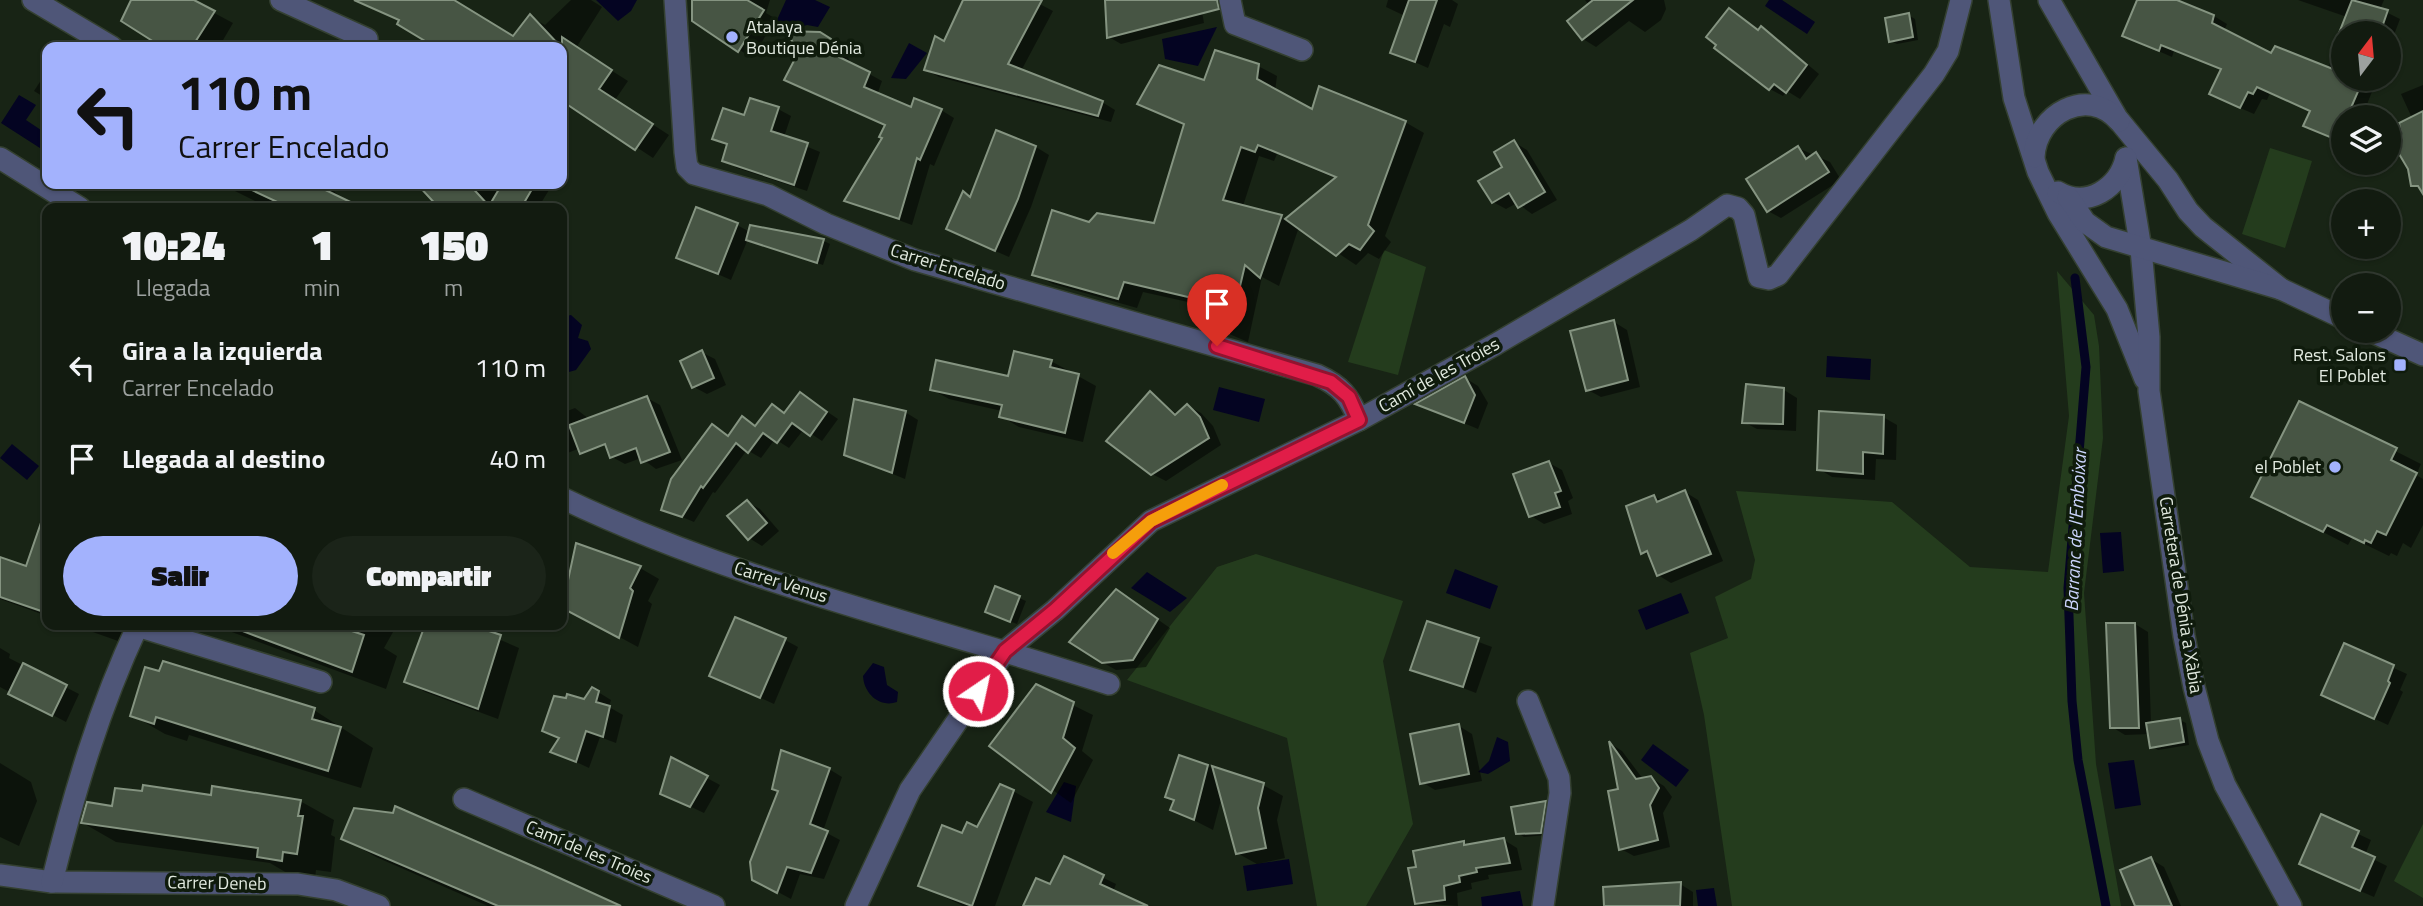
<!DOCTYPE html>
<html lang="es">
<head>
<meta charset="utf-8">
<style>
  :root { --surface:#121b10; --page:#1b2419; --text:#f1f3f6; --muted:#9ca19f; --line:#313930; --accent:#a3b2fd }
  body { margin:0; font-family:"Titillium Web",sans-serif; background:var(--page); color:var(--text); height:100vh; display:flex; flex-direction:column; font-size:26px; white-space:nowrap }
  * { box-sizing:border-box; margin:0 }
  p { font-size:23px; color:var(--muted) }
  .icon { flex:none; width:38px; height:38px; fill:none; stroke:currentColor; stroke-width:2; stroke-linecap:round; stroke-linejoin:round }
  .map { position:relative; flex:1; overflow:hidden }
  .sheet { position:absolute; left:42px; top:203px; width:525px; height:427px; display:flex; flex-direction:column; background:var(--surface); border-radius:14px; box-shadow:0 2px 5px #0004,0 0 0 2px var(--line) }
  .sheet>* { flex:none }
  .hud { position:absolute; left:42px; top:42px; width:525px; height:147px; border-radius:14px; box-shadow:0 2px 5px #0004,0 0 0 2px var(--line); background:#a3b2fd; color:#111; overflow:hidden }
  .needle { width:46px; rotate:16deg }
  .tools { position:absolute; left:2331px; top:21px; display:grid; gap:14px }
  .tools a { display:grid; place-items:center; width:70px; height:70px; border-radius:50%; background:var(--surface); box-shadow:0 2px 5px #0004,0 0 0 2px var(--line); font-size:35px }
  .pin { position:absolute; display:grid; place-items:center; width:60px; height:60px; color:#fff; margin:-72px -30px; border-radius:50% 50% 50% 0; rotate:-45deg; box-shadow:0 0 7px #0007 }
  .pin .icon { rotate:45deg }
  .me { position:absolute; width:77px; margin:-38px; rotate:34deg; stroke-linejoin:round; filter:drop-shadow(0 0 5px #0008) }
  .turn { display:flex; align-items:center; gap:24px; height:147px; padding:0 21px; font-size:32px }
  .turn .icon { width:91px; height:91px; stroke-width:2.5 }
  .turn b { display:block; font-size:49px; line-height:60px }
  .eta { display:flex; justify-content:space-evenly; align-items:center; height:119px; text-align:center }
  .eta b { font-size:42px; font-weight:800; line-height:49px }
  .primary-button { display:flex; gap:14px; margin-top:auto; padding:14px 21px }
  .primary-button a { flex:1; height:80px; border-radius:42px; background:var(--accent); color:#111; font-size:28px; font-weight:800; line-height:80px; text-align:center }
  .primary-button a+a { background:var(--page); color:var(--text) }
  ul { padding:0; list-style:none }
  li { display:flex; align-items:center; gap:21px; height:91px; padding:0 21px }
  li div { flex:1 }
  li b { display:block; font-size:26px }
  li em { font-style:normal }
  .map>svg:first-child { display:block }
  .green { fill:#243c1d }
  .water { fill:#040422 }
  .shadow { fill:#0007; fill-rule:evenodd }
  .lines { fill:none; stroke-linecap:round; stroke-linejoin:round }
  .stream { stroke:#040422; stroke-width:9 }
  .building { fill:#475544; stroke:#859481; stroke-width:2 }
  .minor-casing { stroke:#344031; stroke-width:24 }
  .minor { stroke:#4f5678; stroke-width:21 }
  .route-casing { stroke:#92132f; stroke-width:18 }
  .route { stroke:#e11d48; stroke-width:12 }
  .slow { stroke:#f59e0b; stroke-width:12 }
  .poi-dot { fill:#a3b2fd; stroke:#0f1b0c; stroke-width:2.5 }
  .labels { text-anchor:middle; stroke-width:7; stroke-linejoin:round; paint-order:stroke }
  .poi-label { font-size:18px; fill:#e1e9df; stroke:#0f1b0c; text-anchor:end }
  .street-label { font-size:18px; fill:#e1e9df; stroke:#0f1b0c }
  .water-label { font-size:19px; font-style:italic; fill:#ccd5fd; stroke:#0f1b0c }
</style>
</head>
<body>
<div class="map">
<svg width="2423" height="906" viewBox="0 0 2423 906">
  <rect width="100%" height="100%" fill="#182415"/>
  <g class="green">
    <polygon points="2270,148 2312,161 2285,248 2242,234"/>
    <polygon points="1384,250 1426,267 1398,375 1348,362"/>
    <polygon points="2057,271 2094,315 2099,346 2103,438 2084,593 2096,764 2121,906 1732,906 1704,715 1690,653 1728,638 1715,597 1751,579 1755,560 1736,491 1892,502 1970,567 2048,572 2069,416"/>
    <polygon points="1256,554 1403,601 1383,661 1413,824 1366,906 1317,906 1287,738 1127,680 1217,567"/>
    <polygon points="2423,824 2423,898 2394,881"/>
  </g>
  <g class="water">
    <polygon points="596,0 637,0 631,11 618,21"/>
    <polygon points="786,0 815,0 830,7 818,27 807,25 789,31 776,22"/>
    <polygon points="1769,0 1782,0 1815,22 1807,34 1765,6"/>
    <polygon points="1217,27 1198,66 1165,59 1162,39"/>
    <polygon points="909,43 927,53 906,79 891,78"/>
    <polygon points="19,95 36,105 26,120 47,134 47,144 43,150 1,123"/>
    <polygon points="571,315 582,325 578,338 588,341 591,349 576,370 562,374 562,317"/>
    <polygon points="1827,356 1871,359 1870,380 1826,377"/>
    <polygon points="1219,387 1265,399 1259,422 1213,410"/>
    <polygon points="12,444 39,466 27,480 0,458"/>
    <polygon points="2121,532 2124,571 2103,573 2100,533"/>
    <polygon points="1455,569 1498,586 1490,609 1446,593"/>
    <polygon points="1147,572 1187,598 1170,612 1131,588"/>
    <polygon points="1681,593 1689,613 1646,630 1638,610"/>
    <path d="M873,663l11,4 3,18 11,7 -1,10c-17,6 -33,-8 -34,-26z"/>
    <polygon points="1497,737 1508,742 1510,761 1488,774 1478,772 1489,761"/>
    <polygon points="1653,744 1689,770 1676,787 1641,760"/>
    <polygon points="2134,760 2141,805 2115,809 2108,763"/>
    <polygon points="1064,782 1076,786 1071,822 1046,812"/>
    <polygon points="1289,859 1293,884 1247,891 1243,866"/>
    <polygon points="1714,888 1717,906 1698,906 1696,890"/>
    <polygon points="1520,891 1523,906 1482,906 1481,897"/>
  </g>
  <g class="shadow">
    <polygon points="133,0 190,0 233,23 219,47 165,47 123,20"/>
    <polygon points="353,0 452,0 514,38 530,17 545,25 571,0 591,0 602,7 576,48 628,81 615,100 669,135 653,158 562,98 562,47 435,47 401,21"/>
    <polygon points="694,0 770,0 766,13 776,19 752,58 694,20"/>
    <polygon points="964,0 1032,0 1053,11 1021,71 1102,102 1115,110 1111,122 939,77 926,70 945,43"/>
    <polygon points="1106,0 1200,0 1204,23 1121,44 1109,37"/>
    <polygon points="1388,0 1452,0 1458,4 1450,27 1444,24 1428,68 1392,52 1405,16 1386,7"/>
    <polygon points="1585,0 1664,0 1666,9 1661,20 1645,32 1629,21 1596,47 1583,39 1589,5"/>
    <polygon points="2139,0 2170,0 2214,16 2227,24 2224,31 2272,56 2328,69 2347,17 2298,0 2384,0 2380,9 2400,19 2389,48 2389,33 2343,33 2343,79 2377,79 2362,117 2343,117 2343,143 2305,125 2311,111 2270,93 2267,100 2262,99 2254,114 2224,101 2223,70 2174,51 2172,57 2124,36"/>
    <polygon points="1729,10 1759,31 1774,36 1819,74 1800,99 1787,91 1783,96 1770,89 1716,47"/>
    <polygon points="1908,15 1915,19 1918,40 1897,44 1891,41"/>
    <polygon points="820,34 844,49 851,64 882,81 877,95 912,110 941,110 954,118 934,166 930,164 912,225 846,201 885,138 887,126"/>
    <path d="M1258,66l19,10 -2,15 38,21 92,10 19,11 -39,103 6,6 -12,17 -11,-6 -12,12 -57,-38 -20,59 -17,-9 -14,65 -47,-20 5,-16 -63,-14 -6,16 -84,-24 -19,-10 56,-50 65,1 31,-99 -47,-22zM1277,154l60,25 -50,41 -44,-14 16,-50 15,5z"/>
    <polygon points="47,71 47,99 34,91"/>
    <polygon points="2423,85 2423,182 2404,140 2412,118 2401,94"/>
    <polygon points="778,109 791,116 784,137 820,152 807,191 737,168 724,160 728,147 715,139 746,117"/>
    <polygon points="1514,142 1527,150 1557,200 1532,214 1517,203 1506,209 1493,202"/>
    <polygon points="1036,147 1049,155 1031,207 1009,257 961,236 972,198"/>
    <polygon points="1798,148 1830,162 1841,180 1781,218 1768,211"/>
    <polygon points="221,184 328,184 341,199 356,208 290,208 282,204 280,208 269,208"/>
    <polygon points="426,184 538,184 549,190 538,208 424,208 434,200 422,187"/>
    <polygon points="737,225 750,232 751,227 824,241 830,244 823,265 748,239 731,280 679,257"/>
    <polygon points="1614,322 1627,330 1640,387 1601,397 1588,390"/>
    <polygon points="701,352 715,359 726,385 707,394 694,387"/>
    <polygon points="1051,361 1096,386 1083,442 1019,427 1001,416 1002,411 949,399 931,389 1010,378"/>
    <polygon points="1465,378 1478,386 1488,403 1478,429 1418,404"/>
    <polygon points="1784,390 1797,398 1796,431 1757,429 1744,422"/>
    <polygon points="801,394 838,419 822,441 804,429 789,448 775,439 761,458 747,450 715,493 713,492 694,522 663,509 713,426 729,437 743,418 757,427 786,414"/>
    <polygon points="1151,394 1178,415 1188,406 1201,413 1213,426 1221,445 1166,481 1152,474"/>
    <polygon points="647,398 660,405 682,460 656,469 641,458 625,464 612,457 606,438 565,454 562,452 562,413 575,408 589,419"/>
    <polygon points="2300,403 2421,464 2416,475 2423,479 2423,525 2411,548 2403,543 2397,556 2391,553 2389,556 2352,538 2348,545 2254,496"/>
    <polygon points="905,412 918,420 905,479 846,455"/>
    <polygon points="1883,417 1897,425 1896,460 1876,459 1875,480 1832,477 1819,469"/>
    <polygon points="1549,463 1562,470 1573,498 1568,501 1572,514 1544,524 1531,516"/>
    <polygon points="1685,492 1698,500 1723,561 1671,583 1658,575 1651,557 1643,552 1654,496 1663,501"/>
    <polygon points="747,502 760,509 779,531 762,546 749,538"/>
    <polygon points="43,521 47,522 47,616 0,599 0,560 27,569"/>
    <polygon points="577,545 640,568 659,579 648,601 652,604 638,647 562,606"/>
    <polygon points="996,588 1026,601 1017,624 993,615"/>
    <polygon points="1117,591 1170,628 1146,667 1116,670 1102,662"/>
    <polygon points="1428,623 1492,647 1476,693 1413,669"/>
    <polygon points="2135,624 2148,632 2151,724 2180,720 2186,723 2189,745 2158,750 2152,746 2150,734 2125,735 2112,727"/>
    <polygon points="73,625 143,625 135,647"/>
    <polygon points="213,625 397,625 384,648 397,656 386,689"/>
    <polygon points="450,625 466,625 519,648 498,719 425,692 406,681"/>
    <polygon points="785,640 798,647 774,704 712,676"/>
    <polygon points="2345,646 2407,674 2400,690 2403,692 2388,725 2323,695"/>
    <polygon points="0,648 10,654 9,658 79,694 66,722 0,687"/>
    <polygon points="1036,687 1093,715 1082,751 1093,760 1071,803 991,746"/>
    <polygon points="598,692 611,700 609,707 623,715 616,743 600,737 589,768 553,751 561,739 544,730"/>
    <polygon points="314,710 373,748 361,788 189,735 187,741 165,734 132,715"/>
    <polygon points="1459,726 1472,734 1482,781 1435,790 1422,782"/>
    <polygon points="1611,744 1622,751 1643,779 1651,778 1664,786 1672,797 1663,813 1670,847 1634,856 1621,849 1620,790"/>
    <polygon points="0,763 31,782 37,801 19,846 0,837"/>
    <polygon points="1207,766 1263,785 1283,796 1277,820 1285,858 1257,864 1237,853 1222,796 1213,830 1172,809 1175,801 1167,796"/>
    <polygon points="829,769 842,777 823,831 840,840 824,879 800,874 791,899 765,885 779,791"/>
    <polygon points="707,778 720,785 704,813 662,793"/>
    <polygon points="1013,791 1033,802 995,906 963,906 920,885 963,835 978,829"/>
    <polygon points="213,797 300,801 334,820 331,835 335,837 331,872 316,870 315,879 292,876 270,863 116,842 83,823 114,808"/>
    <polygon points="1545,803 1551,806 1547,835 1524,837 1518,833"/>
    <polygon points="2322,817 2371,840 2365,855 2387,866 2374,897 2314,871"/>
    <polygon points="343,838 616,906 488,906 376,857"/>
    <polygon points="1504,840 1517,848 1522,870 1488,875 1489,879 1471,883 1472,889 1457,893 1458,906 1417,903 1418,868 1463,843 1468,846"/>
    <polygon points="1065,859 1116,884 1113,892 1144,906 1025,906 1051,887"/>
    <polygon points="2151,859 2164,867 2181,906 2137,906"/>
    <polygon points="1680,884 1693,892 1693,906 1631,906"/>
  </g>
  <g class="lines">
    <polyline class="stream" points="2075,278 2086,367 2068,588 2072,701 2078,760 2106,906"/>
  </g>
  <g class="building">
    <polygon points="131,0 194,0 215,11 192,47 162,47 121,21"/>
    <polygon points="354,0 454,0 513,36 530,14 561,47 435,47 397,24 399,20"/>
    <polygon points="692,0 747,0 764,10 738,52 692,21"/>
    <polygon points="963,0 1042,0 1008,64 1103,101 1098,116 924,70 935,36 944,41"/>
    <polygon points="1105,0 1217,0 1219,9 1107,38"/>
    <polygon points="1409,0 1437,0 1415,62 1390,53"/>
    <polygon points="1593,0 1633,0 1582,40 1567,21"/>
    <polygon points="2137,0 2177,0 2214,15 2212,23 2271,53 2275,46 2343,73 2343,79 2363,80 2347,117 2343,117 2337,140 2303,126 2310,111 2257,87 2253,94 2248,92 2240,108 2209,94 2221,69 2161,45 2159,51 2122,36"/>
    <polygon points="2352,0 2388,10 2380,33 2339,33"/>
    <polygon points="1729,8 1758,30 1761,26 1807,65 1786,93 1774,84 1769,90 1714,48 1716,45 1706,37"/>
    <polygon points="1909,13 1913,37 1889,42 1885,18"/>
    <polygon points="785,31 820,32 831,39 839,57 870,72 864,87 911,107 914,98 942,109 920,160 917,158 899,219 844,201 882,138 879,137 885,125 784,80 799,51"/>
    <polygon points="562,37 612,70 599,89 653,124 635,150 562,101"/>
    <polygon points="1215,50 1259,64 1257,79 1312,109 1319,86 1406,121 1368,225 1374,231 1360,250 1349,244 1336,256 1285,219 1336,177 1258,145 1255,152 1241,147 1223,200 1282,215 1260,278 1245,265 1229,333 1199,322 1205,301 1124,282 1118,299 1032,275 1052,210 1089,222 1097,213 1154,223 1184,124 1137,104 1159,65 1204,80"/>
    <polygon points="750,98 779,107 771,131 808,143 794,185 722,161 727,144 712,139 723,108 744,115"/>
    <polygon points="2423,111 2423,194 2418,186 2411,186 2408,169 2392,142 2402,139 2399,123"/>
    <polygon points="996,130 1036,146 1018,199 995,251 946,229 963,191 970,197"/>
    <polygon points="1514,140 1545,192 1518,208 1509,193 1492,203 1478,181 1502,167 1494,152"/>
    <polygon points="1798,146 1806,159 1816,152 1829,172 1767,212 1746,179"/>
    <polygon points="239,184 313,184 363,208 290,208"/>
    <polygon points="417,184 469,184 489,206 502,184 535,184 521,208 439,208"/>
    <polygon points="696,207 738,223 718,274 676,258"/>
    <polygon points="750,225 824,239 817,263 746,240"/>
    <polygon points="1614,320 1628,380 1586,391 1570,331"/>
    <polygon points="702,350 714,378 692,388 680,361"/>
    <polygon points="1014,351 1052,360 1050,367 1079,374 1065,433 999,417 1002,405 930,390 936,360 1008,376"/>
    <polygon points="1465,376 1475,395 1464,423 1415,404"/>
    <polygon points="1746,384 1784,388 1783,424 1742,423"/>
    <polygon points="1150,391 1175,415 1187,404 1200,417 1209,438 1151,475 1106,441"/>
    <polygon points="800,392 827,412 810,436 792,423 777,443 763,433 748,453 736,443 703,488 701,486 682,517 661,510 671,479 712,424 728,436 742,416 755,426 772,404 784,413"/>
    <polygon points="647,396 670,452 641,463 636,448 610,458 605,444 580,454 569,425"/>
    <polygon points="854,399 906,411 892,473 844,455"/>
    <polygon points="2299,401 2397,448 2391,460 2417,473 2386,535 2377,531 2371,543 2365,540 2364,543 2327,525 2323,532 2251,497"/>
    <polygon points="1819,411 1884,415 1883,454 1863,452 1863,474 1817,470"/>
    <polygon points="1549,461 1561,491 1555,493 1560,507 1529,517 1513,474"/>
    <polygon points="1685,490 1711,554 1657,576 1647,551 1641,554 1626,506 1654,495 1657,502"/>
    <polygon points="747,500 767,523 748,540 727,516"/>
    <polygon points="43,517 47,518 47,613 0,597 0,557 26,566"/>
    <polygon points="576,543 641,566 630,588 633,591 619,638 562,608"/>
    <polygon points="995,586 1020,596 1010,622 985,612"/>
    <polygon points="1116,589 1158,619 1133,660 1102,663 1069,642"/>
    <polygon points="735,617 786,638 760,698 709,676"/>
    <polygon points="1427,621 1479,638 1463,687 1410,670"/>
    <polygon points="2106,623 2135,623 2139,728 2110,728"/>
    <polygon points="238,625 354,625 352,631 364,635 352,672 237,629"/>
    <polygon points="425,625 445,629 447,625 471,625 501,635 478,709 404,682"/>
    <polygon points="2344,643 2394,665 2388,681 2390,683 2374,719 2321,695"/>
    <polygon points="163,661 315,708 312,719 341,727 328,771 156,717 154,724 130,716 145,667 159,671"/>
    <polygon points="23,663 67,685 52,716 8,694"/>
    <polygon points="1036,684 1074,702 1063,738 1075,748 1051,793 989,746"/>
    <polygon points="592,687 599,691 596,702 610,706 603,737 586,731 576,762 550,752 559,738 542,731 554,696 566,698 567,694 584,699"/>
    <polygon points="2180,718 2184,742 2150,748 2146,723"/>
    <polygon points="1459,724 1469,774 1420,784 1410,734"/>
    <polygon points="1609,741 1636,779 1651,776 1659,788 1650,805 1658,840 1619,850 1608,791 1618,789"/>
    <polygon points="781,750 830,768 810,824 828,831 811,873 787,867 777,893 752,880 750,862 778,791 772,789"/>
    <polygon points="1179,755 1208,765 1194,820 1170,810 1174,800 1165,797"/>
    <polygon points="671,757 708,776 690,807 660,794"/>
    <polygon points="1212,766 1264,783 1258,808 1266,848 1236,854"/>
    <polygon points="1000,784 1014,790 972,906 918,886 942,825 962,833 967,822 977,827"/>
    <polygon points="143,785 211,795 212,786 301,800 298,816 303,816 297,854 283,852 282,861 257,857 258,848 81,823 87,802 112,806 115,788 142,791"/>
    <polygon points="1546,801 1541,833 1516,834 1511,807"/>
    <polygon points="395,806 542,870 621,906 498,906 341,839 354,808 393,813"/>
    <polygon points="2321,814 2359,831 2352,847 2375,857 2360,891 2299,864"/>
    <polygon points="1504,838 1510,863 1476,868 1477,872 1459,876 1460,882 1444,886 1445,900 1415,904 1408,868 1416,867 1413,851 1464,841 1464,845"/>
    <polygon points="1064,856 1104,875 1100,884 1148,906 1023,906 1036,878 1050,884"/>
    <polygon points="2151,857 2172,906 2135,906 2120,870"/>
    <polygon points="1681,882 1680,906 1604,906 1603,887"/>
  </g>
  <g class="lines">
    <defs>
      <g id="minor">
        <polyline points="33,0 112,47"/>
        <polyline points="281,0 367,39"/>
        <path d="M675,0l10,152 2,15 7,7 74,21 58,29 89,36 402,115c24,11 32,21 42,45"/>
        <polyline points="1230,0 1235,24 1302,50"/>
        <polyline points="1999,0 2014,98 2038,172 2058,213 2117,309 2145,379"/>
        <polyline points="2049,0 2117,118 2168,180 2188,211 2203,227 2281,289"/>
        <path d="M2034,157c2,-43 54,-72 85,-36"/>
        <polyline points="0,158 80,208"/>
        <polyline points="2126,158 2141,249 2149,337 2149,391 2184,636 2194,687 2208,741 2225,785 2291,906"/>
        <path d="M2058,192c29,17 61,-4 68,-34"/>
        <polyline points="2068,197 2085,222 2106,237 2281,289 2343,318"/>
        <polyline points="2370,331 2423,355"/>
        <path d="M562,498c173,83 365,127 547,186"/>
        <polyline points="137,626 321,682"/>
        <polyline points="1528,701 1559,778 1560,793 1543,906"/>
        <polyline points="464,799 714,906"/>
        <polyline points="0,875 52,882 298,884 336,890 379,906"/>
        <path d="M52,882c22,-89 47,-174 86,-257"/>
        <polyline points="856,906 910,790 1005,651 1055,610 1151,521 1359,420 1496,344 1691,230 1727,205 1738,208 1744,215 1759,277 1769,279 1778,275 1934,74 1948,51 1961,0"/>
      </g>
    </defs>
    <use href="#minor" class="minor-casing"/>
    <use href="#minor" class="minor"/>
  </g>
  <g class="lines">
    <defs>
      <polyline id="route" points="978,691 1005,651 1055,610 1151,521 1359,420 1349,397 1331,382 1217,346"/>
    </defs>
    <use href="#route" class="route-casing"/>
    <use href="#route" class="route"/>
    <polyline class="slow" points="1113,553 1151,521 1222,485"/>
  </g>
  <g class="poi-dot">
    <circle cx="732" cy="37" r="7"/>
    <rect x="2393" y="358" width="14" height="14" rx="3.5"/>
    <circle cx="2335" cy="467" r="7"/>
  </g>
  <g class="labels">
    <g class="poi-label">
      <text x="746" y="33" text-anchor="start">Atalaya<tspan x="746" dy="21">Boutique Dénia</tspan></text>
      <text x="2386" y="361">Rest. Salons<tspan x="2386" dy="21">El Poblet</tspan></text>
      <text x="2321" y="473">el Poblet</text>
    </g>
    <g class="street-label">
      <text transform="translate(948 267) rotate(17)" y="6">Carrer Encelado</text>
      <text transform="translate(1439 375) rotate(-29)" y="6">Camí de les Troies</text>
      <text transform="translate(781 582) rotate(18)" y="6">Carrer Venus</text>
      <text transform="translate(2181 595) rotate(81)" y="6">Carretera de Dénia a Xàbia</text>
      <text transform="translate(589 852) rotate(23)" y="6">Camí de les Troies</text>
      <text transform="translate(217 883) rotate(1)" y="6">Carrer Deneb</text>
    </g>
    <g class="water-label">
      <text transform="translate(2075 530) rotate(-87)" y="7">Barranc de l'Emboixar</text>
    </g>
  </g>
</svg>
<div class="tools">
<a><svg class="needle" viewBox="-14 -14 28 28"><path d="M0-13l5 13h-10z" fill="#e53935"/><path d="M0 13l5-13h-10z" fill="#9ca19f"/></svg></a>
<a><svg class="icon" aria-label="layers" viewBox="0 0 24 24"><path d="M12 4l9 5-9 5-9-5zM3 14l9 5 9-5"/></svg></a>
<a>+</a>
<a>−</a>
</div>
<div class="pin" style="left:1217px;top:346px;background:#d93025"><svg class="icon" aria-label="arrive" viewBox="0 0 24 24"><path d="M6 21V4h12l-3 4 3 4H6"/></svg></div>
<svg class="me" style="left:978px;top:691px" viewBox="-20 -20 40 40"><circle r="17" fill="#e11d48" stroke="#fff" stroke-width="3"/><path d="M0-11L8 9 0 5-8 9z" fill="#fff"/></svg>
<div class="hud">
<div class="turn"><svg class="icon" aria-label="left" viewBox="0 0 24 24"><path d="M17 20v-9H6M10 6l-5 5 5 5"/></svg><div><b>110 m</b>Carrer Encelado</div></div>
</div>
<section class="sheet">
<div class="eta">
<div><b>10:24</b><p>Llegada</p></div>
<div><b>1</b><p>min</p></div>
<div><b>150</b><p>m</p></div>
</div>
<ul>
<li><svg class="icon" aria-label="left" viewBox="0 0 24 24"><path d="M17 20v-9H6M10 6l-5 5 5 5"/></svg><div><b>Gira a la izquierda</b><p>Carrer Encelado</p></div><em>110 m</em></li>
<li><svg class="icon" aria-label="arrive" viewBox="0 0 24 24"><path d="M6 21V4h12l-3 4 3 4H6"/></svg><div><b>Llegada al destino</b></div><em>40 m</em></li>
</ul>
<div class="primary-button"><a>Salir</a><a>Compartir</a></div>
</section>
</div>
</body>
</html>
